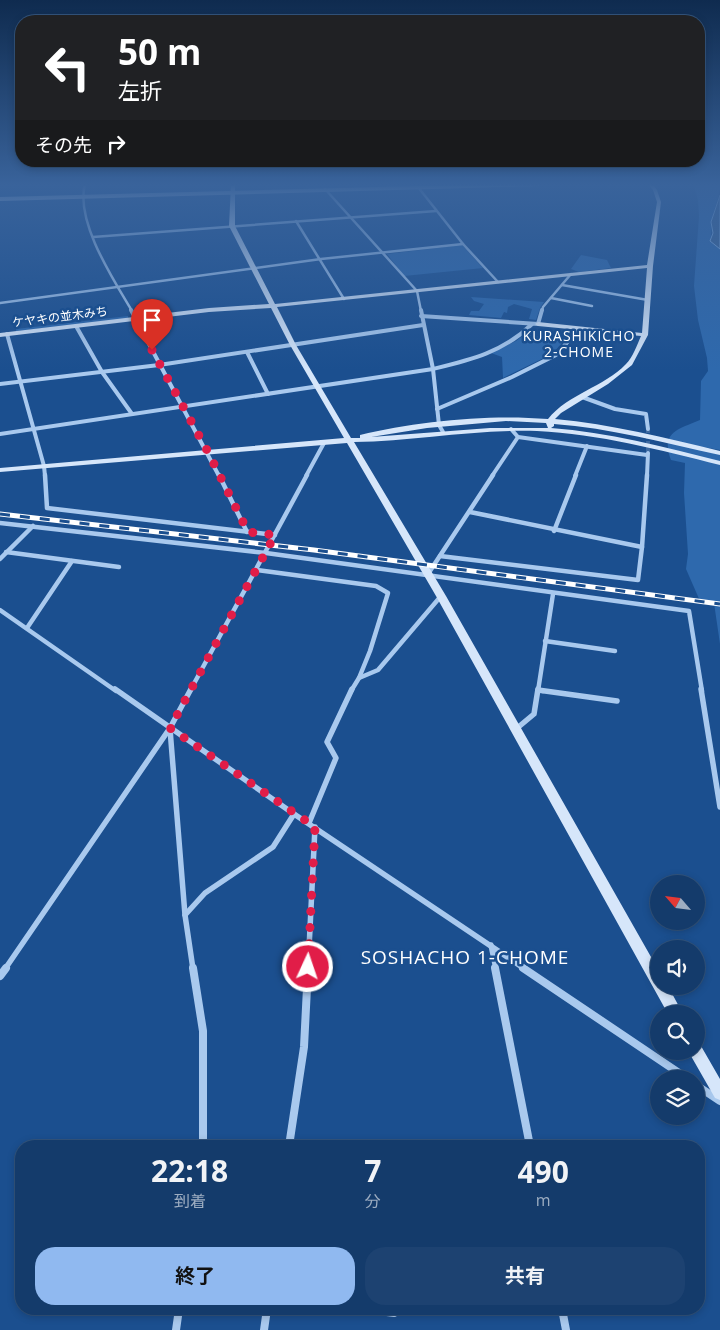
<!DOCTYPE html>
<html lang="ja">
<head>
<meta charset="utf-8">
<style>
  :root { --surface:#143b6b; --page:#1d4271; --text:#f1f3f6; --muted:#9dadc1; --line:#33557e; --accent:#90b9f0 }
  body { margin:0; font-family:"Open Sans","Noto Sans JP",sans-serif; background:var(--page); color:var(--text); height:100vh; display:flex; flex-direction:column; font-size:19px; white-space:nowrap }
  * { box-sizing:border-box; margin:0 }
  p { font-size:16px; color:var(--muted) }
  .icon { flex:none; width:28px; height:28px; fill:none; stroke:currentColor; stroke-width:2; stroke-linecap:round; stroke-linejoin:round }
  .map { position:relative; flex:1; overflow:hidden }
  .details { position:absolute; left:15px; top:1140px; width:690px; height:175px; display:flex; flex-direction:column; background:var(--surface); border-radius:20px; box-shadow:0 2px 8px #0003,0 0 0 1px var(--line) }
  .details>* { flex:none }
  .top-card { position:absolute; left:15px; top:15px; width:690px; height:152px; border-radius:20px; box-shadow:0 2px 8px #0003,0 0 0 1px var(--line); background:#202124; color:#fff; overflow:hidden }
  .needle { width:32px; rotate:298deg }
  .controls { position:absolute; left:650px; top:875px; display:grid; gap:10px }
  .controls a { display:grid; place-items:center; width:55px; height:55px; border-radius:50%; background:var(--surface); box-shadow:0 2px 8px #0003,0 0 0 1px var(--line); font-size:25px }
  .pin { position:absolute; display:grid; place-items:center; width:42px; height:42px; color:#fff; margin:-51px -21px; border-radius:50% 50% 50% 0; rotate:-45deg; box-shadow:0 0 5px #0007 }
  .pin .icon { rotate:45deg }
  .me { position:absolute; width:55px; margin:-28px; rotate:3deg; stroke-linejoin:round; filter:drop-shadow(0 0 4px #0008) }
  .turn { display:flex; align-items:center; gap:18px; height:105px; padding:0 20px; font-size:22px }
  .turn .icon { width:65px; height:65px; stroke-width:2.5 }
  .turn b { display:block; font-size:35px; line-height:42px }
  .then { display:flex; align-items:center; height:48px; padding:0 20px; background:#0003; gap:10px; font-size:19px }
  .eta { display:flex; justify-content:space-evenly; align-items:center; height:85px; text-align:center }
  .eta b { font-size:30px; font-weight:700; line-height:35px }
  .button { display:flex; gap:10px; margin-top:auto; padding:10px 20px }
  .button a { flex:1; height:58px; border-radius:20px; background:var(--accent); color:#111; font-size:20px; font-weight:700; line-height:58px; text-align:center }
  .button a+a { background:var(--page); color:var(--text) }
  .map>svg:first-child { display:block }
  .green { fill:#2e69ad }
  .water { fill:#3c6290; stroke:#9cc4f0 }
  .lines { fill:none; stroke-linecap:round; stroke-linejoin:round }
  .street-tunnel { stroke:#3d69a0; stroke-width:4; stroke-dasharray:4 2; stroke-linecap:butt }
  .street-far4 { stroke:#a9c9ee; stroke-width:2.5 }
  .street-far3 { stroke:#a9c9ee; stroke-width:4 }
  .street-far2 { stroke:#a9c9ee; stroke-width:4.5 }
  .street-far1 { stroke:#a9c9ee; stroke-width:5.5 }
  .street { stroke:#a9c9ee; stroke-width:8 }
  .secondary { fill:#d6e6fa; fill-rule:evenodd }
  .primary { fill:#f0f6ff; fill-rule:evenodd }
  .rail-casing { stroke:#fff; stroke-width:5 }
  .rail { stroke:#1b4f8f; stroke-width:3; stroke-dasharray:10; stroke-linecap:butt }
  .route { stroke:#e11d48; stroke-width:9; stroke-dasharray:0 16.2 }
  .labels { text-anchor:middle; stroke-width:5; stroke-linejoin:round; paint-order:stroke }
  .far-street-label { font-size:12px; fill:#fff; stroke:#1b4f8f }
  .far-neighbourhood-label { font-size:14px; letter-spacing:1px; fill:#fff; stroke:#1b4f8f }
  .near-neighbourhood-label { font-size:19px; letter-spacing:1px; fill:#fff; stroke:#1b4f8f }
</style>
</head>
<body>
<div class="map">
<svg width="720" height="1330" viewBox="0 0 720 1330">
  <rect width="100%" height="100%" fill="#1b4f8f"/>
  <g class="green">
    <path d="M696,184h24c0,13 -6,23 -8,36 -1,8 0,13 -2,21l10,8v201l-34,-6 34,9v191l-6,-41 -14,-2 -14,-32 2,-15 -4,-61 1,-30 -14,-3c-11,-28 8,-31 29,-40l1,-39 7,-10 -1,-13 -9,-38 -4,-34 5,-70 -1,-16 -4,-14z"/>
    <polygon points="462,245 483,268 404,276 387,254"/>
    <polygon points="581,255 607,260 611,268 579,272 571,269"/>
    <polygon points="471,297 544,302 540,308 536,320 529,319 532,309 514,304 508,307 507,313 504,312 501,318 469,315 471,311 479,311 484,304 474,301"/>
    <polygon points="128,316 128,319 16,331 16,329"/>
    <polygon points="525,334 564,341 552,354 503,378 502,357 491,353 516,341"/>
  </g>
  <polygon class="water" points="720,195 720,249 710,241 713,233 711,222"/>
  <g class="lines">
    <polyline class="street-tunnel" points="648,429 648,453"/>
    <g class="street-far4">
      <path d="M85,184c-10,37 28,95 47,127"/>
      <polyline points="418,187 463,244 498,282"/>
      <polyline points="325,189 417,291 421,311"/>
      <polyline points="296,221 344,299"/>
      <polyline points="93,237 436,211"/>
      <polyline points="562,285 648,300"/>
      <polyline points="551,298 592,306"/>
      <polyline points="0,303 321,259 463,244"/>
      <polyline points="542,311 543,307 571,274"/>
    </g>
    <g class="street-far3">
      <polyline points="131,310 219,476"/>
      <polyline points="421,310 433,369 439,425 443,432"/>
      <polyline points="421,316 538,324 542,310"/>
      <polyline points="76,326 102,372 132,414"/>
      <polyline points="7,334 44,466 45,476"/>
      <polyline points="247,352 268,394"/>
      <polyline points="0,384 159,365 423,325"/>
      <polyline points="582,397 615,409 646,414 648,429"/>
      <polyline points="437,409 512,377 556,355 579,329"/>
      <polyline points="511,429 518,437 647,455"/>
      <path d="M0,434l433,-65c37,-9 71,-17 99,-45"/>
      <polyline points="306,476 324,443"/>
      <polyline points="492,476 518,437"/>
      <polyline points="575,476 587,446"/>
      <polyline points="647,476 648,453"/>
    </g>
    <g class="street-far2">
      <polyline points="45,475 47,508 275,535"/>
      <polyline points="219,475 247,532"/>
      <polyline points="470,512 642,547 647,475"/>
      <polyline points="0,523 266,553 689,611 702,691"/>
      <polyline points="554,531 576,475"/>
      <polyline points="6,552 119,567"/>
      <polyline points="440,556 638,580 642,547"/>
      <polyline points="0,559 33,526"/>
      <polyline points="257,570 376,586 388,593 370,651 359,678"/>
      <polyline points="428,574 493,475"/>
      <polyline points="0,610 116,691"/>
      <polyline points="27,628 72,561"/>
      <polyline points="545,641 615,651"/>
      <polyline points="538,690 543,691"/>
      <polyline points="190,691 307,475"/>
      <polyline points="351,691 359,678 378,670 441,596"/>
      <polyline points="538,691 553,594"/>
    </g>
    <g class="street-far1">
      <polyline points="115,689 294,814 525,969"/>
      <polyline points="701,689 720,807"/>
      <polyline points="538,690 617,701"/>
      <polyline points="170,729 185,915 193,969"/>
      <polyline points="516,729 534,714 538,689"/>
      <polyline points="309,823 336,758 327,742 352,689"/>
      <polyline points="185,915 205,893 273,847 294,814"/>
      <polyline points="491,945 496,969"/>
      <polyline points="5,969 170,728 191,689"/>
      <polyline points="308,969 315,827"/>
    </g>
    <g class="street">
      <polyline points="193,968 203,1031 203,1146"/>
      <polyline points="495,968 530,1146"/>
      <polyline points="523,968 688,1079"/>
      <polyline points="0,976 6,968"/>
      <polyline points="696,1085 720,1101"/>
      <polyline points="289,1146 304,1047 308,968"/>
      <polyline points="365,1309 394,1313"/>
      <polyline points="562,1309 566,1330"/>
      <polyline points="176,1330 179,1309"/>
      <polyline points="264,1330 267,1309"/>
    </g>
    <g class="secondary">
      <path d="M231,184h4v42l40,78 372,-39 10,-63 -4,-12 -5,-6h4l5,6 4,12 -8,64 -5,69 -16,30 -24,19 -47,29 -6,6c56,5 111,19 165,32v4c-55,-12 -110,-27 -166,-31v2l-3,2c57,4 113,19 169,33v4c-60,-15 -121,-31 -183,-34 -61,-2 -122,10 -183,11l92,154 213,375v15h9l15,28h-15l-232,-418 -89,-153 -347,29v-4l344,-30 -54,-93 -19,-37 -62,4 -209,25v-4l209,-25 60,-4 -40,-78zM647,268l-5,65 -104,-11 -3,2 3,2 103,10c-4,9 -8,21 -15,28 -22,23 -58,30 -78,55 -58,-5 -132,2 -188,16v3h-9l-55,-93 -19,-38zM506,421l40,2 2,5h-58l-119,9 56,-9z"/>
      <polygon points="696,1044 701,1046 720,1079 720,1100 715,1098 691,1056 689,1051 696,1051"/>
    </g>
    <polygon class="primary" points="493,184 543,184 540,186 0,201 0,197"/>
    <defs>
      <polyline id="rail" points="0,514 314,550 720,604"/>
    </defs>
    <use href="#rail" class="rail-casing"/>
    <use href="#rail" class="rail"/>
  </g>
  <linearGradient id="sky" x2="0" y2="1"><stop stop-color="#0f2b4f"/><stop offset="0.5" stop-color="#39639b"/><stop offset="1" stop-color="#39639b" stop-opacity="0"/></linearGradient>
  <rect width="720" height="370" fill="url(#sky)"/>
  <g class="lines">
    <polyline class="route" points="152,350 208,452 248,532 275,535 170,728 315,827 308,967"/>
  </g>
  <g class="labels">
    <g class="far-street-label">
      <text transform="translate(60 317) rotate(-7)" y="4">ケヤキの並木みち</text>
    </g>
    <g class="far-neighbourhood-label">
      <text x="579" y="341">KURASHIKICHO<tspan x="579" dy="16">2-CHOME</tspan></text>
    </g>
    <g class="near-neighbourhood-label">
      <text x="465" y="964">SOSHACHO 1-CHOME</text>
    </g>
  </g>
</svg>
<div class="controls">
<a><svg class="needle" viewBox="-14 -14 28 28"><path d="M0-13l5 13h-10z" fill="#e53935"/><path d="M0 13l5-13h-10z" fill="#9dadc1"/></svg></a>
<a><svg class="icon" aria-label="sound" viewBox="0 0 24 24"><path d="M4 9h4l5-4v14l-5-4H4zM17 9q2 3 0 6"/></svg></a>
<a><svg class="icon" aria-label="search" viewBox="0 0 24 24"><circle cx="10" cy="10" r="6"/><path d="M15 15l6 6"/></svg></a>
<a><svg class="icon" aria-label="layers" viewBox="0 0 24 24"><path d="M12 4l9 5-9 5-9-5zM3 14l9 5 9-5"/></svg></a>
</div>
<div class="pin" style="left:152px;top:350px;background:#d93025"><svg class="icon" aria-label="arrive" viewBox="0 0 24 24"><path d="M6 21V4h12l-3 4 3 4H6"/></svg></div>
<svg class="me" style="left:308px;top:967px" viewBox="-20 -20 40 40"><circle r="17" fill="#e11d48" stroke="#fff" stroke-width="3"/><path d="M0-11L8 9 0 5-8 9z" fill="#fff"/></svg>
<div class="top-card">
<div class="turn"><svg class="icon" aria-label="left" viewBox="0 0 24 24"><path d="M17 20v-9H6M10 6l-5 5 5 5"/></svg><div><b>50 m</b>左折</div></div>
<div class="then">その先<svg class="icon" aria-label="right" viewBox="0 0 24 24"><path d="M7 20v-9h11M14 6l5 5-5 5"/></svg></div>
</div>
<section class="details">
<div class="eta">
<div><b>22:18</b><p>到着</p></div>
<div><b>7</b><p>分</p></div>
<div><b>490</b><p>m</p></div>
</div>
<div class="button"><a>終了</a><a>共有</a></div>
</section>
</div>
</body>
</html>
